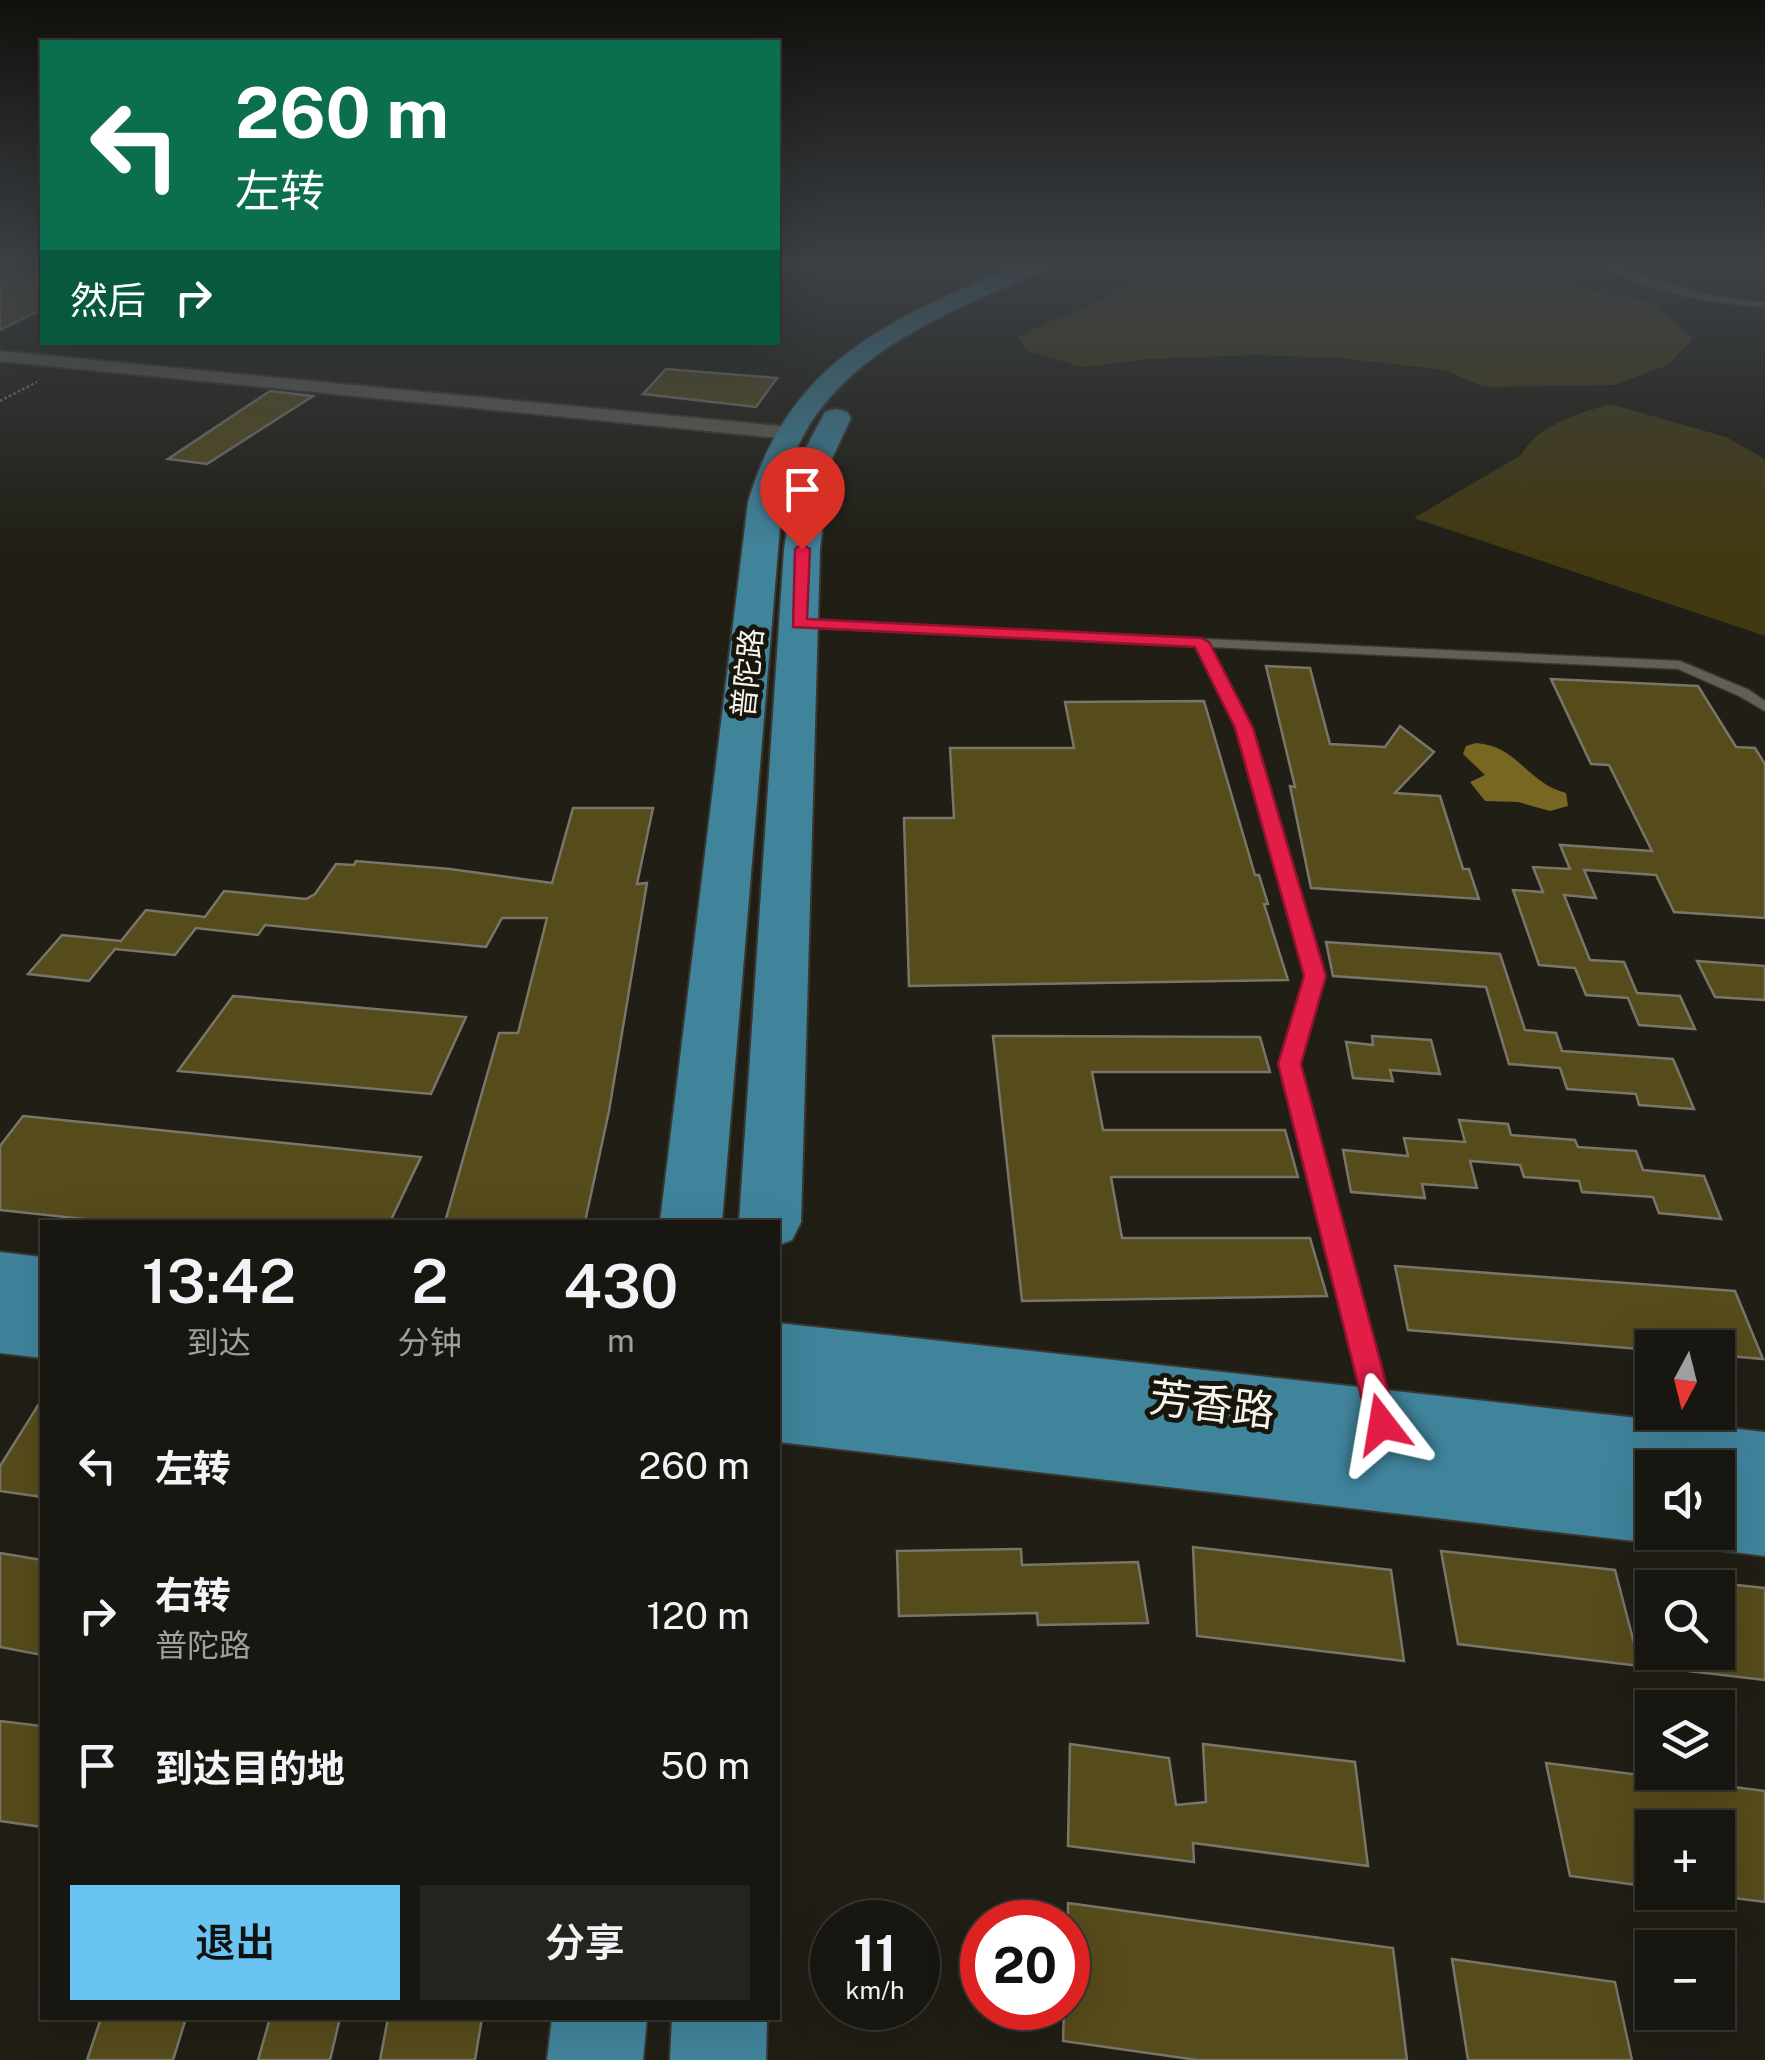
<!DOCTYPE html>
<html lang="zh">
<head>
<meta charset="utf-8">
<style>
  :root { --surface:#181610; --page:#25231e; --text:#f1f3f6; --muted:#9f9f9f; --line:#363530; --accent:#69c4f1 }
  body { margin:0; font-family:"Public Sans","Noto Sans SC",sans-serif; background:var(--page); color:var(--text); height:100vh; display:flex; flex-direction:column; font-size:38px; white-space:nowrap }
  * { box-sizing:border-box; margin:0 }
  p { font-size:32px; color:var(--muted) }
  .icon { flex:none; width:55px; height:55px; fill:none; stroke:currentColor; stroke-width:2; stroke-linecap:round; stroke-linejoin:round }
  .map { position:relative; flex:1; overflow:hidden }
  .details { position:absolute; left:40px; top:1220px; width:740px; height:800px; display:flex; flex-direction:column; background:var(--surface); border-radius:0px; box-shadow:0 10px 40px #0002,0 0 0 2px var(--line) }
  .details>* { flex:none }
  .banner { position:absolute; left:40px; top:40px; width:740px; height:305px; border-radius:0px; box-shadow:0 10px 40px #0002,0 0 0 2px var(--line); background:#0b6e4f; color:#fff; overflow:hidden }
  .needle { width:65px; rotate:187deg }
  .fabs { position:absolute; left:1635px; top:1330px; display:grid; gap:20px }
  .fabs a { display:grid; place-items:center; width:100px; height:100px; border-radius:0px; background:var(--surface); box-shadow:0 10px 40px #0002,0 0 0 2px var(--line); font-size:50px }
  .speed { position:absolute; left:810px; top:1900px; display:flex; gap:20px; font-size:50px; font-weight:700; text-align:center }
  .speed>* { display:grid; place-content:center; width:130px; height:130px; border-radius:50%; background:var(--surface); box-shadow:0 10px 40px #0002,0 0 0 2px var(--line); line-height:1 }
  .speed small { font-size:25px; font-weight:400 }
  .speed .limit { border:15px solid #d22; background:#fff; color:#111 }
  .pin { position:absolute; display:grid; place-items:center; width:85px; height:85px; color:#fff; margin:-102px -42px; border-radius:50% 50% 50% 0; rotate:-45deg; box-shadow:0 0 10px #0007 }
  .pin .icon { rotate:45deg }
  .me { position:absolute; width:110px; margin:-55px; rotate:346deg; stroke-linejoin:round; filter:drop-shadow(0 0 8px #0008) }
  .turn { display:flex; align-items:center; gap:35px; height:210px; padding:0 30px; font-size:45px }
  .turn .icon { width:130px; height:130px; stroke-width:2.5 }
  .turn b { display:block; font-size:70px; line-height:85px }
  .then { display:flex; align-items:center; height:95px; padding:0 30px; background:#0003; gap:20px; font-size:38px }
  .eta { display:flex; justify-content:space-evenly; align-items:center; height:170px; text-align:center }
  .eta b { font-size:60px; font-weight:600; line-height:70px }
  .action { display:flex; gap:20px; margin-top:auto; padding:20px 30px }
  .action a { flex:1; height:115px; border-radius:0px; background:var(--accent); color:#111; font-size:40px; font-weight:600; line-height:115px; text-align:center }
  .action a+a { background:var(--page); color:var(--text) }
  ul { padding:0; list-style:none }
  li { display:flex; align-items:center; gap:30px; height:150px; padding:0 30px }
  li div { flex:1 }
  li b { display:block; font-size:38px }
  li em { font-style:normal }
  .map>svg:first-child { display:block }
  .green { fill:#423912 }
  .water { fill:#776722 }
  .building { fill:#564b1b; stroke:#78766b; stroke-width:2.5 }
  .lines { fill:none; stroke-linecap:round; stroke-linejoin:round }
  .lane-casing { stroke:#393732; stroke-width:3 }
  .street-casing { stroke:#393732; stroke-width:4 }
  .primary-casing { stroke:#393732; stroke-width:4 }
  .path { stroke:#84827a; stroke-width:2.5; stroke-dasharray:2.5 2.5; stroke-linecap:butt }
  .lane { fill:#625f55; fill-rule:evenodd }
  .street { fill:#625f55; fill-rule:evenodd }
  .primary { fill:#40849c; fill-rule:evenodd }
  .route { fill:#e11d48; stroke:#92132f; stroke-width:2.5 }
  .labels { text-anchor:middle; stroke-width:10; stroke-linejoin:round; paint-order:stroke }
  .far-street-label { font-size:30px; fill:#f6f4ee; stroke:#17150c }
  .near-street-label { font-size:42px; fill:#f6f4ee; stroke:#17150c }
</style>
</head>
<body>
<div class="map">
<svg width="1765" height="2060" viewBox="0 0 1765 2060">
  <rect width="100%" height="100%" fill="#201e15"/>
  <g class="green">
    <polygon points="1138,264 1496,264 1500,274 1650,301 1693,339 1668,365 1614,385 1484,387 1445,370 1340,358 1255,355 1149,359 1083,367 1027,351 1018,336 1138,283 1138,275 1106,272"/>
    <path d="M1610,404l116,33 39,22v177l-351,-118 107,-63c17,-30 58,-42 89,-51z"/>
  </g>
  <path class="water" d="M1476,743c43,3 49,39 90,50l2,13 -18,5 -32,-9 -33,-1 -15,-19 15,-7 -22,-21 3,-8z"/>
  <g class="building">
    <polygon points="0,274 42,278 42,309 0,330"/>
    <polygon points="666,369 777,378 756,407 643,394"/>
    <polygon points="270,391 313,396 207,464 168,459"/>
    <polygon points="1266,666 1310,668 1330,744 1385,747 1400,726 1434,752 1395,793 1440,796 1463,869 1469,869 1479,899 1311,888 1290,786 1295,787"/>
    <polygon points="1551,679 1698,686 1736,747 1755,748 1765,764 1765,918 1674,912 1656,875 1584,870 1596,898 1564,895 1590,960 1624,962 1637,993 1680,996 1695,1029 1639,1025 1628,998 1586,995 1575,968 1539,965 1513,890 1543,892 1533,867 1570,869 1560,845 1652,851 1609,765 1591,764"/>
    <polygon points="1204,701 1255,875 1259,875 1268,904 1264,904 1288,980 909,986 904,818 954,818 950,748 1074,748 1065,702"/>
    <polygon points="573,808 653,808 637,884 647,883 609,1111 585,1222 445,1222 499,1033 518,1033 547,918 502,918 486,947 265,925 258,935 196,928 175,955 115,949 89,981 28,974 62,935 121,941 146,910 205,917 224,891 306,899 315,894 336,864 354,865 356,861 450,869 552,883"/>
    <polygon points="1326,942 1500,954 1525,1030 1556,1033 1562,1051 1673,1059 1694,1109 1639,1105 1636,1094 1567,1089 1560,1068 1509,1064 1486,987 1333,976"/>
    <polygon points="1697,961 1765,966 1765,1000 1715,997"/>
    <polygon points="233,996 364,1008 466,1017 431,1094 178,1071"/>
    <polygon points="993,1036 1260,1037 1270,1072 1092,1072 1103,1130 1285,1130 1298,1177 1111,1177 1122,1238 1310,1238 1327,1296 1022,1301"/>
    <polygon points="1372,1036 1431,1040 1440,1074 1390,1070 1393,1081 1353,1078 1346,1042 1373,1045"/>
    <polygon points="23,1116 130,1127 421,1157 390,1222 112,1222 0,1210 0,1146"/>
    <polygon points="1459,1120 1508,1124 1511,1135 1575,1140 1578,1147 1636,1151 1643,1170 1704,1176 1721,1219 1659,1213 1653,1197 1582,1192 1579,1181 1524,1177 1520,1165 1470,1161 1477,1188 1422,1184 1425,1198 1351,1192 1343,1150 1408,1156 1404,1138 1465,1142"/>
    <polygon points="1395,1266 1735,1291 1763,1359 1718,1355 1718,1348 1652,1350 1408,1330"/>
    <polygon points="42,1399 42,1497 0,1491 0,1466"/>
    <polygon points="1193,1547 1391,1570 1404,1661 1197,1636"/>
    <polygon points="1021,1549 1022,1565 1138,1562 1148,1623 1038,1625 1037,1613 899,1616 897,1551"/>
    <polygon points="1441,1551 1615,1570 1640,1666 1458,1644"/>
    <polygon points="0,1553 42,1560 42,1655 0,1647"/>
    <polygon points="1718,1583 1765,1588 1765,1680 1670,1669 1671,1652 1718,1652"/>
    <polygon points="0,1721 42,1726 42,1827 0,1821"/>
    <polygon points="1070,1744 1169,1758 1176,1805 1206,1802 1203,1744 1355,1762 1368,1866 1193,1843 1194,1862 1068,1846"/>
    <polygon points="1546,1763 1765,1791 1765,1902 1718,1896 1718,1828 1652,1828 1652,1887 1570,1876"/>
    <polygon points="1068,1903 1393,1948 1407,2060 1197,2060 1063,2041 1064,2008 1068,2008"/>
    <polygon points="1452,1959 1615,1982 1632,2060 1468,2060"/>
    <polygon points="101,2018 186,2018 173,2060 87,2060"/>
    <polygon points="270,2018 340,2018 330,2060 258,2060"/>
    <polygon points="388,2018 482,2018 475,2060 380,2060"/>
  </g>
  <g class="lines">
    <defs>
      <g id="lane">
        <path d="M1597,264h10l95,30 63,9v4c-55,-3 -119,-16 -168,-43z"/>
        <polygon points="799,620 1680,661 1749,690 1765,701 1765,711 1739,696 1678,669 1210,647 1251,728 1323,976 1298,1064 1390,1411 1387,1418 1379,1421 1371,1418 1368,1411 1280,1064 1307,976 1237,728 1197,646 795,627 793,624"/>
      </g>
      <polygon id="street" points="0,351 789,427 799,433 789,439 0,361"/>
      <g id="primary">
        <path d="M1020,264h31l-4,5c-88,39 -195,77 -244,167 -11,20 -16,44 -21,66l-60,720h-62l88,-720c43,-144 144,-183 272,-238z"/>
        <polygon points="836,409 847,412 851,418 830,463 820,549 801,1222 792,1240 778,1245 778,1222 739,1222 784,549 798,463 825,412"/>
        <polygon points="0,1252 42,1257 42,1358 0,1353"/>
        <polygon points="778,1323 1765,1432 1765,1556 1718,1550 1692,1540 1689,1532 1718,1532 1718,1468 1652,1468 1652,1532 1678,1532 1652,1543 778,1442"/>
        <polygon points="552,2018 647,2018 643,2060 547,2060"/>
        <polygon points="672,2018 767,2018 766,2060 670,2060"/>
      </g>
    </defs>
    <use href="#lane" class="lane-casing"/>
    <use href="#street" class="street-casing"/>
    <use href="#primary" class="primary-casing"/>
    <polyline class="path" points="0,401 37,382"/>
    <use href="#lane" class="lane"/>
    <use href="#street" class="street"/>
    <use href="#primary" class="primary"/>
  </g>
  <linearGradient id="sky" x2="0" y2="1"><stop stop-color="#12100c"/><stop offset="0.48" stop-color="#3c4146"/><stop offset="1" stop-color="#3c4146" stop-opacity="0"/></linearGradient>
  <rect width="1765" height="552" fill="url(#sky)"/>
  <polygon class="route" points="802,544 810,549 807,619 1201,638 1209,642 1253,728 1326,976 1301,1064 1397,1424 1393,1433 1382,1437 1372,1433 1368,1424 1278,1064 1304,976 1235,728 1195,647 793,627 795,549"/>
  <g class="labels">
    <g class="far-street-label">
      <text transform="translate(748 673) rotate(-84)" y="10">普陀路</text>
    </g>
    <g class="near-street-label">
      <text transform="translate(1212 1404) rotate(7)" y="15">芳香路</text>
    </g>
  </g>
</svg>
<div class="fabs">
<a><svg class="needle" viewBox="-14 -14 28 28"><path d="M0-13l5 13h-10z" fill="#e53935"/><path d="M0 13l5-13h-10z" fill="#9f9f9f"/></svg></a>
<a><svg class="icon" aria-label="sound" viewBox="0 0 24 24"><path d="M4 9h4l5-4v14l-5-4H4zM17 9q2 3 0 6"/></svg></a>
<a><svg class="icon" aria-label="search" viewBox="0 0 24 24"><circle cx="10" cy="10" r="6"/><path d="M15 15l6 6"/></svg></a>
<a><svg class="icon" aria-label="layers" viewBox="0 0 24 24"><path d="M12 4l9 5-9 5-9-5zM3 14l9 5 9-5"/></svg></a>
<a>+</a>
<a>−</a>
</div>
<div class="speed"><div>11<small>km/h</small></div><div class="limit">20</div></div>
<div class="pin" style="left:802px;top:549px;background:#d93025"><svg class="icon" aria-label="arrive" viewBox="0 0 24 24"><path d="M6 21V4h12l-3 4 3 4H6"/></svg></div>
<svg class="me" style="left:1382px;top:1424px" viewBox="-20 -20 40 40"><path d="M0-17L14 15 0 8-14 15z" fill="#e11d48" stroke="#fff" stroke-width="4"/></svg>
<div class="banner">
<div class="turn"><svg class="icon" aria-label="left" viewBox="0 0 24 24"><path d="M17 20v-9H6M10 6l-5 5 5 5"/></svg><div><b>260 m</b>左转</div></div>
<div class="then">然后<svg class="icon" aria-label="right" viewBox="0 0 24 24"><path d="M7 20v-9h11M14 6l5 5-5 5"/></svg></div>
</div>
<section class="details">
<div class="eta">
<div><b>13:42</b><p>到达</p></div>
<div><b>2</b><p>分钟</p></div>
<div><b>430</b><p>m</p></div>
</div>
<ul>
<li><svg class="icon" aria-label="left" viewBox="0 0 24 24"><path d="M17 20v-9H6M10 6l-5 5 5 5"/></svg><div><b>左转</b></div><em>260 m</em></li>
<li><svg class="icon" aria-label="right" viewBox="0 0 24 24"><path d="M7 20v-9h11M14 6l5 5-5 5"/></svg><div><b>右转</b><p>普陀路</p></div><em>120 m</em></li>
<li><svg class="icon" aria-label="arrive" viewBox="0 0 24 24"><path d="M6 21V4h12l-3 4 3 4H6"/></svg><div><b>到达目的地</b></div><em>50 m</em></li>
</ul>
<div class="action"><a>退出</a><a>分享</a></div>
</section>
</div>
</body>
</html>
